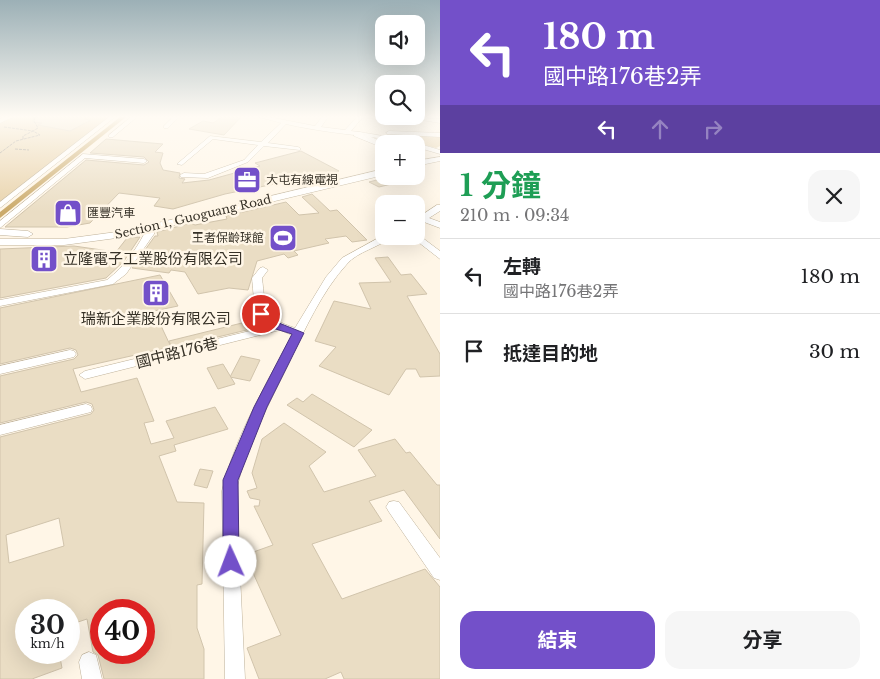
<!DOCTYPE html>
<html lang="zh-TW">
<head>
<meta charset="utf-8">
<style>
  :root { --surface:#fff; --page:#f6f6f6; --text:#202124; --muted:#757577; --line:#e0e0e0; --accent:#7350c9 }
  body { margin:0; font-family:"Libre Baskerville","Noto Sans TC",serif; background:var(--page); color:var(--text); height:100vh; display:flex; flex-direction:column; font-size:19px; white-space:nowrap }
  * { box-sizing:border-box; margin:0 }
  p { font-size:16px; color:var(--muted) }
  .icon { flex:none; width:28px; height:28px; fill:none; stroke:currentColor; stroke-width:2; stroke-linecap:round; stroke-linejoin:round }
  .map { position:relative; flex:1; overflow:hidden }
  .panel { display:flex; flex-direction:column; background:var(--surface); width:440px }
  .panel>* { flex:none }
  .hud { background:#7350c9; color:#fff; overflow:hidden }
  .tools { position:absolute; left:375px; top:15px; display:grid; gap:10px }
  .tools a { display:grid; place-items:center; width:50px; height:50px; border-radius:10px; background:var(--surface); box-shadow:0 5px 20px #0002; font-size:25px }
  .speed { position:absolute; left:15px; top:599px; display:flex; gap:10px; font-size:25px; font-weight:700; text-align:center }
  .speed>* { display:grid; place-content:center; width:65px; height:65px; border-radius:50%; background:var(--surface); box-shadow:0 5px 20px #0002; line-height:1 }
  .speed small { font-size:12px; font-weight:400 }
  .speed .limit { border:8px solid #d22; background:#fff; color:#111 }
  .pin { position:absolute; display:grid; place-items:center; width:42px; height:42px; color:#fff; margin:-21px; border:2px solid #fff; border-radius:50%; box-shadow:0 1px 5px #0007 }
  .me { position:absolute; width:55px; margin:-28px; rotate:358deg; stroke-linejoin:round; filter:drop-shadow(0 0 4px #0008) }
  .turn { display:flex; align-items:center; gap:18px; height:105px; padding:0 20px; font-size:22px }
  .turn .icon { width:65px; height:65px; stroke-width:2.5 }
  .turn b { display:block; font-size:35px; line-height:42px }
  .lanes { display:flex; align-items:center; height:48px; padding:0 20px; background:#0003; justify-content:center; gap:25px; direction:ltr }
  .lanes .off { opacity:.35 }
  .round { display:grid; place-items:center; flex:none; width:52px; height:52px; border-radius:15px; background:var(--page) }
  .overview { display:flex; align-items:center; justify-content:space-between; height:85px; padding:0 20px }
  h1 { font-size:30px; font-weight:700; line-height:38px; color:#1e9e55 }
  .button { display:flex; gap:10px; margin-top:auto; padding:10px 20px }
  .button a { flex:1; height:58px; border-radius:15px; background:var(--accent); color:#fff; font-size:20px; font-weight:700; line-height:58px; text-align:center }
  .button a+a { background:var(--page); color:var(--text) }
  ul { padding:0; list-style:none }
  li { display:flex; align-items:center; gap:15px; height:75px; padding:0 20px; border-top:1px solid var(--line) }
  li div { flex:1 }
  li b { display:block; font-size:19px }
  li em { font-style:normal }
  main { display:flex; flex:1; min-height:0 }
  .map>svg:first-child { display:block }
  .green { fill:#e8d2aa }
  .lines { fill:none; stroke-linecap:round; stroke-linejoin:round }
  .canal { fill:#cbaa6a; fill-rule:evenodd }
  .building { fill:#eaddc4; stroke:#d1c4ac; fill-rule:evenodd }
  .minor-casing { stroke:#bfb29a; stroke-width:1 }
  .major-casing { stroke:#bfb29a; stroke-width:1 }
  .path { stroke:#979084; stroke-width:1; stroke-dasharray:3 1; stroke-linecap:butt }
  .minor { fill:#fff; fill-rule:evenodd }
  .major { fill:#fff; fill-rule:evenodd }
  .route { fill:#7350c9; stroke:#4b3483 }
  .labels { text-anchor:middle; stroke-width:5; stroke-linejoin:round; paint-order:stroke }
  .far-poi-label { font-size:12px; fill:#363127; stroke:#fff6e7; text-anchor:start }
  .far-street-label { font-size:12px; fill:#363127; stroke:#fff6e7 }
  .poi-label { font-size:15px; fill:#363127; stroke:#fff6e7; text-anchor:start }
  .street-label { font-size:15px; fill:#363127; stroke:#fff6e7 }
</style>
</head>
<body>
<main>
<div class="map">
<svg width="440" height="679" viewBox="0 0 440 679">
  <rect width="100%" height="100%" fill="#fff6e7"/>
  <g class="green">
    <polygon points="13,117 110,117 0,203 0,122"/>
    <polygon points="389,135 440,136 440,146 436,148 390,137"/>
  </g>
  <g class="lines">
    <polygon class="canal" points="120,117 126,117 0,218 0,212"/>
  </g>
  <g class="building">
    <polygon points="34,117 88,117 84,119 91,120 70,131 38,125 42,123 33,122"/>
    <polygon points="222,117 241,117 224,135 189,129 203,121 213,123"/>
    <polygon points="106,139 163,144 155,152 163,153 160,163 163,170 180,173 179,178 185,179 182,183 209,180 260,166 255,163 301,151 339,171 225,194 173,209 154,206 160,198 119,193 90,223 67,227 5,227 86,160 144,165 149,162 144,157 90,153"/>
    <polygon points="392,176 412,176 412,179 379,187 369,182"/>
    <polygon points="312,194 330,211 337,210 367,240 352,242 346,236 325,239 329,243 294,251 298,255 288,258 284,254 257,261 248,290 229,288 198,294 185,272 171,270 169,273 132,268 155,236 158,236 157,232 191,223 195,225 227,219 226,216 286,202 299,215 319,213 302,197"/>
    <polygon points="140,237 124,261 106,278 0,298 0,249 74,246 116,252 127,238"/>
    <polygon points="388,257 401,275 411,274 427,294 407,296 440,354 440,376 420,377 416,369 406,369 389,395 319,366 336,347 315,341 334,301 371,309 359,283 391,282 375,258"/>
    <path d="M160,275l18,31 -24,5 17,36 -98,22 8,23 56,-14 17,43 -10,2 7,21 23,-6 -8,-17 49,-14 13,22 -54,16 2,6 -17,5 18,46 27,1 -2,81 -5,1v43l7,21v30h-100l-6,-24 -5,-3 -6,-33 -18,6v-15h-43v42h33l3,16 -30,11h-32v-242l91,-23 3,-4 -2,-6 -6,-2 -86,21v-47l74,-17 4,-4 -2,-5 -6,-2 -70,16v-56zM59,518l5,28 -55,17 -3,-28zM101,610h43v22l5,20h-48z"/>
    <polygon points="250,321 255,328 172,348 169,341"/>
    <polygon points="241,356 260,360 250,381 230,377"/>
    <polygon points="223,364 235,384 218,389 207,368"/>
    <polygon points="312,394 372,430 354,447 287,405 297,398 303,402"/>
    <polygon points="284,423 326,452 309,466 324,492 376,476 358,450 395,439 406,453 410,452 437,485 440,485 440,539 404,490 369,501 382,521 312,544 342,599 425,569 440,587 440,679 344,679 341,672 325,679 259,679 247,648 281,635 245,555 273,545 254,506 259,506 260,500 250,498 247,491 257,488 252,473 262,439"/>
    <polygon points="200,469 213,471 207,488 194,485"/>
  </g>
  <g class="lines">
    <defs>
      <g id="minor">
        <polygon points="5,117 13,117 0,123 0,119"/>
        <polygon points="109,117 115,117 0,208 0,202"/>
        <polygon points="131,117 137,117 113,137 109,137 109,135"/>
        <polygon points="173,117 179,117 168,128 164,128 164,126"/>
        <path d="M259,117h10l46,9 7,-9h6l-7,10 24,3 12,-13h6l-12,14c31,4 60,10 89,19v4l-24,-7v-3c-13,0 -25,-4 -38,-6 -31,-4 -62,-7 -92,-14l-18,19 30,4 2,1v2l-36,-4 -16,16 -40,16 -27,-1 -1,-2 4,-2 20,1 40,-14 14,-15 -45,-6 -31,26 -5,-1 33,-28 51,6 20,-19z"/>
        <polygon points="413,117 440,119 440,123 416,119"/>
        <polygon points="389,131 440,133 440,137 387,134 386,133"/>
        <polygon points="83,154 144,159 147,161 144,163 85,158 0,228 0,221"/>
        <polygon points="437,205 440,205 440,211 429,218 440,222 440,228 424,222 416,225 416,219"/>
        <path d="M151,225l4,3 -1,6 -28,40 -13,10 -113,22v-6l107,-20c18,-14 32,-34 41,-54z"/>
        <polygon points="416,233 440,251 440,259 413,238 412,236 416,236"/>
        <path d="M384,235v1h8c-13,12 -34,15 -45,28 -25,27 -43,67 -58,99 -20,41 -43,83 -53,128l9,188h-20l-3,-188c13,-55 44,-106 70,-156l-12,-5 -195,49 -6,-4 6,-4 185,-45c-17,-11 -16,-29 -18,-48l8,-10 3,-1 5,3 -6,8c4,32 0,39 33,50l31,-51 16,-19z"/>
        <polygon points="70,350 74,351 76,354 74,357 0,374 0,366"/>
        <polygon points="86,404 91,406 92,409 91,412 0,435 0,425"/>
        <polygon points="394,501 399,502 440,558 440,580 434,578 389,512 386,507 389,502"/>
        <polygon points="89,652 96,655 102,679 82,679 79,662 82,655"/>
      </g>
      <g id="major">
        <polygon points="354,132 360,132 387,144 381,147 354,136"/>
        <polygon points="440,157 440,161 416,166 416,161"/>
        <polygon points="384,169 384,175 124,237 64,245 0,245 0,239 64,239 124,231"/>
        <polygon points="0,229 28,231 33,234 28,237 0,235"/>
      </g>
    </defs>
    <use href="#minor" class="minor-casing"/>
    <use href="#major" class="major-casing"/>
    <g class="path">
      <polyline points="4,127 33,131 38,128 34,121 35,117"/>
      <polyline points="15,149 29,150"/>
      <polyline points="0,153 16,141 40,135 33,131 23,136 23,139"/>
    </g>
    <use href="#minor" class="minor"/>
    <use href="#major" class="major"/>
  </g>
  <linearGradient id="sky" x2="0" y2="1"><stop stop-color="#9cb0b6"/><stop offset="0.55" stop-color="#fffbf4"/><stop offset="1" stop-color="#fffbf4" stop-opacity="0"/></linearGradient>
  <rect width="440" height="212" fill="url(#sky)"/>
  <polygon class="route" points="261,311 265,312 274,321 304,333 267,407 238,480 239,562 237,567 231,569 225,567 223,562 223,480 254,407 292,334 266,326 256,314"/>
  <defs>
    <symbol id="office-square" viewBox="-11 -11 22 22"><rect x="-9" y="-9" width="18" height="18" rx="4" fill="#7350c9" stroke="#fff6e7"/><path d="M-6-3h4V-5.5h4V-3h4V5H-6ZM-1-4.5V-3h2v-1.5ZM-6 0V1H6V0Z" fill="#fff"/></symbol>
    <symbol id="shop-square" viewBox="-11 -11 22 22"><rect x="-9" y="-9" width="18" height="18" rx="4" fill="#7350c9" stroke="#fff6e7"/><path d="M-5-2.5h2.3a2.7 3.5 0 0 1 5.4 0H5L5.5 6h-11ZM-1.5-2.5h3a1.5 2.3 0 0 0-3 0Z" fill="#fff"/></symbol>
    <symbol id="stadium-square" viewBox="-11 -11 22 22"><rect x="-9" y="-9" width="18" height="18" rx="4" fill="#7350c9" stroke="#fff6e7"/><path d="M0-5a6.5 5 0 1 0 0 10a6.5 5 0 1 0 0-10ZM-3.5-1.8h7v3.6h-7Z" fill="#fff"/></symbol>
    <symbol id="building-square" viewBox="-11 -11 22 22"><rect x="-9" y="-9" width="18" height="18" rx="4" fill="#7350c9" stroke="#fff6e7"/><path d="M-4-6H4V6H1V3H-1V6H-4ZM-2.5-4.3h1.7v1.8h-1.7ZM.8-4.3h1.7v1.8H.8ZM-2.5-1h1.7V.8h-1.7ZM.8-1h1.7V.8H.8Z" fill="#fff"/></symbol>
  </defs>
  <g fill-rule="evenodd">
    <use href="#office-square" x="231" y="164" width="32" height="32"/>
    <use href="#shop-square" x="52" y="197" width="32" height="32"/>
    <use href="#stadium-square" x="267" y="222" width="32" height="32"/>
    <use href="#building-square" x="28" y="243" width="32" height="32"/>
    <use href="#building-square" x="140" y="277" width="32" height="32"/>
  </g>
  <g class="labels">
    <g class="far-poi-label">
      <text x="266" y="184">大屯有線電視</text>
      <text x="87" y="217">匯豐汽車</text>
      <text x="264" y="242" text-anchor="end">王者保齡球館</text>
    </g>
    <g class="far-street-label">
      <text transform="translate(193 217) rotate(-13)" y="4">Section 1, Guoguang Road</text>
    </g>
    <g class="poi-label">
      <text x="63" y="264">立隆電子工業股份有限公司</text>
      <text x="156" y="324" text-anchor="middle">瑞新企業股份有限公司</text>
    </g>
    <g class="street-label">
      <text transform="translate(177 353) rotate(-14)" y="5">國中路176巷</text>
    </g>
  </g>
</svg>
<div class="tools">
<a><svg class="icon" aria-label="sound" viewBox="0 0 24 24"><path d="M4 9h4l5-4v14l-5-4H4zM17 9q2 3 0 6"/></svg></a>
<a><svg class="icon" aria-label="search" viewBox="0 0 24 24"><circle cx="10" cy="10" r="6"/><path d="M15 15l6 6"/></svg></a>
<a>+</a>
<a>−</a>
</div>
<div class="speed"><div>30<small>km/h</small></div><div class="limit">40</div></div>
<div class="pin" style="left:261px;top:314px;background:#d93025"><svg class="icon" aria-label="arrive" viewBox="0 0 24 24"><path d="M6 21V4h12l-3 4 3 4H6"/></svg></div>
<svg class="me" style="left:231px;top:562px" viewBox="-20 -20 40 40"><circle r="19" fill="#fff"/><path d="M0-13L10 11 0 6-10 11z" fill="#7350c9"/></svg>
</div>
<section class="panel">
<div class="hud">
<div class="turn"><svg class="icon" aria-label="left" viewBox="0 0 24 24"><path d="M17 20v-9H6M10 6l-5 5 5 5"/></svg><div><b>180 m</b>國中路176巷2弄</div></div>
<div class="lanes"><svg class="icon" aria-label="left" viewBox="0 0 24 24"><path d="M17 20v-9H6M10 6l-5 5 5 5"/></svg><svg class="icon off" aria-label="ahead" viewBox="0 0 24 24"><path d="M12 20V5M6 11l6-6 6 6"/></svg><svg class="icon off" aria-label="right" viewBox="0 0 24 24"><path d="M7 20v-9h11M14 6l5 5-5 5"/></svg></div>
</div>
<div class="overview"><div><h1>1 分鐘</h1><p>210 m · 09:34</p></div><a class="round"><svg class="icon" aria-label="close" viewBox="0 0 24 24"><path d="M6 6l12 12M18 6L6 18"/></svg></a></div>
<ul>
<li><svg class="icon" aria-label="left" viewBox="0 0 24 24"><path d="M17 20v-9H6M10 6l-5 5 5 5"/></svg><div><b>左轉</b><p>國中路176巷2弄</p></div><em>180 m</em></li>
<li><svg class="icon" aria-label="arrive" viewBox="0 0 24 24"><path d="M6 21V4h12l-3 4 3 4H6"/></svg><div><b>抵達目的地</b></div><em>30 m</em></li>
</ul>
<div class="button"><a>結束</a><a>分享</a></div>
</section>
</main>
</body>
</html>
